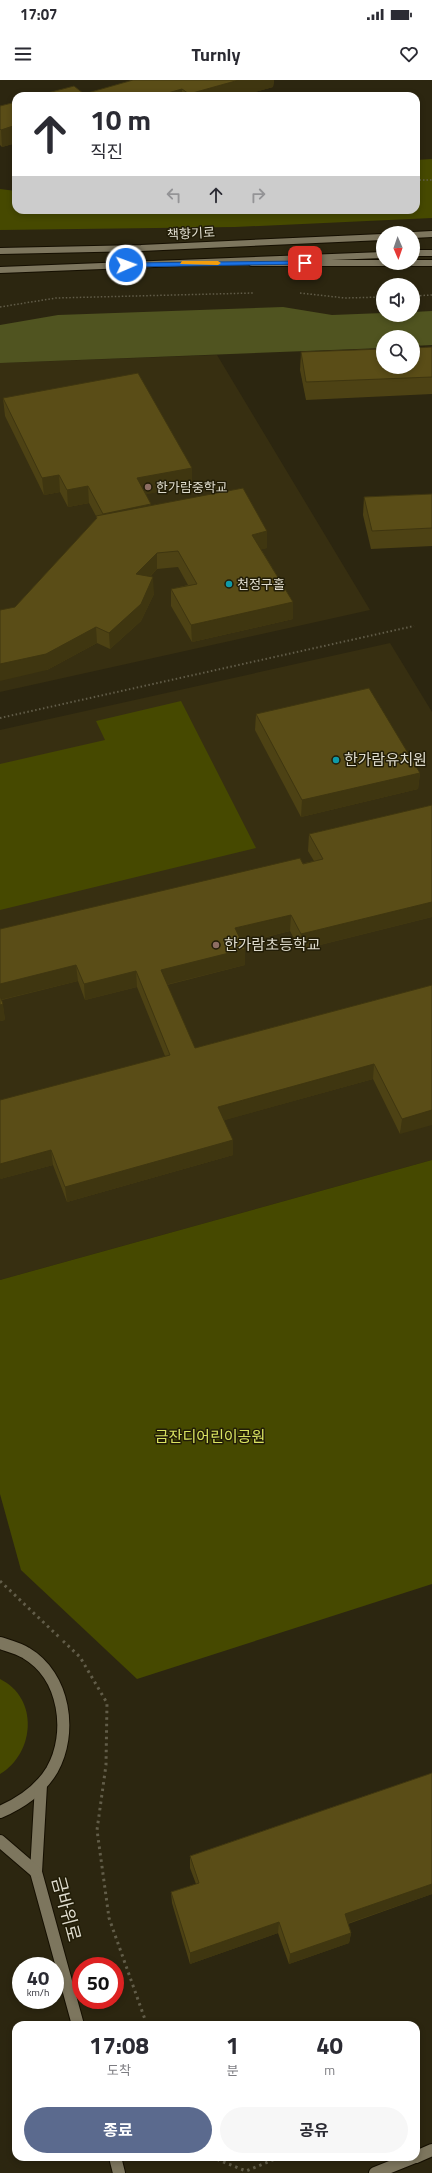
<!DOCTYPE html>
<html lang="ko">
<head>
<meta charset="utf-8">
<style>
  :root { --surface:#fff; --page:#f7f7f7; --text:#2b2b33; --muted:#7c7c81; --accent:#5b6a8e }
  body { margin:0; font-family:"Titillium Web","Noto Sans KR",sans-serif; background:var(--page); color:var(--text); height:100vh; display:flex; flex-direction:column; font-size:15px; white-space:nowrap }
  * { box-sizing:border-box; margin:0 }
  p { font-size:13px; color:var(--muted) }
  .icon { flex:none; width:22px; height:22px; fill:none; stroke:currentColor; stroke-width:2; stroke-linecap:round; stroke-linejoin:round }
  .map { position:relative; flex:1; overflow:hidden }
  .sheet { position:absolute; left:12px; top:1941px; width:408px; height:140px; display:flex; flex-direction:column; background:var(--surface); border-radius:12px; box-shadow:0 2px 6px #0003 }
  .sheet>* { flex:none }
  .banner { position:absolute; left:12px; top:12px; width:408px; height:122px; border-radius:12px; box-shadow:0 2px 6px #0003; background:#fff; color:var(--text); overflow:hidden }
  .needle { width:26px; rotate:178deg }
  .controls { position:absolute; left:376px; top:146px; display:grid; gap:8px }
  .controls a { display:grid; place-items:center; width:44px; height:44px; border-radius:50%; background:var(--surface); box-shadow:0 2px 6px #0003; font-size:20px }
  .speed { position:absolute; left:12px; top:1877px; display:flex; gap:8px; font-size:20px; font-weight:700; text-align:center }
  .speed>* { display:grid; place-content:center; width:52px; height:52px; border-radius:50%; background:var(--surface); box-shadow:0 2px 6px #0003; line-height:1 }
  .speed small { font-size:10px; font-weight:400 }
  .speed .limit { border:6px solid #d22; background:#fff; color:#111 }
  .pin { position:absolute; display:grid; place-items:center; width:34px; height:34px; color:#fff; margin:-17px; border-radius:8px; box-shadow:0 2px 6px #0006 }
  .me { position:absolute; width:44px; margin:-22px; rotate:88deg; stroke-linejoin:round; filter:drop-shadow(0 0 3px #0008) }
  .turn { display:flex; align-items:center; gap:14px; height:84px; padding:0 12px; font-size:18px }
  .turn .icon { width:52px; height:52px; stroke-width:2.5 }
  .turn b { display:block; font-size:28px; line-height:34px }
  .lanes { display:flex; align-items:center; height:38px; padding:0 12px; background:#0003; justify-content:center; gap:20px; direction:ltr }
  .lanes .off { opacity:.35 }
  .eta { display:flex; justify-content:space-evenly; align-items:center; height:68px; text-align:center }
  .eta b { font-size:24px; font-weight:700; line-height:28px }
  .primary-button { display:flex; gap:8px; margin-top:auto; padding:8px 12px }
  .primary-button a { flex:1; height:46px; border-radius:24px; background:var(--accent); color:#fff; font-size:16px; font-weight:700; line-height:46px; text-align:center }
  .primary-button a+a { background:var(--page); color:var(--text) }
  .status { display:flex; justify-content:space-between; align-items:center; height:28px; padding:0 20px; background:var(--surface); direction:ltr }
  .status svg { height:11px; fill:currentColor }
  header { display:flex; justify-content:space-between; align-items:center; height:52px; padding:0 12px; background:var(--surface); font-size:18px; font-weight:700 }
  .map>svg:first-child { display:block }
  .built { fill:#372f11 }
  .green { fill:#464900 }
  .forest { fill:#505420 }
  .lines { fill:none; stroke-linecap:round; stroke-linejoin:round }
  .service-far1-casing { stroke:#150f00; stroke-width:8 }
  .service-casing { stroke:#150f00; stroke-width:14 }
  .minor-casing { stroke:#150f00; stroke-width:14 }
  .secondary-casing { stroke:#150f00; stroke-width:8 }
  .path-far2 { stroke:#625d49; stroke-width:1.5; stroke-dasharray:1.5 2; stroke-linecap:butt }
  .path-far1 { stroke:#625d49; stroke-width:2; stroke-dasharray:1.5 2.5; stroke-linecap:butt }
  .path { stroke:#625d49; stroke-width:3; stroke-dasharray:2.5 4; stroke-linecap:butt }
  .service-far1 { stroke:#7d765e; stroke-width:6 }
  .service { stroke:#7d765e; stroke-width:12 }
  .minor { stroke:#7d765e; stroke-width:12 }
  .secondary { stroke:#7d765e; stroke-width:6 }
  .wall { fill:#4d4214 }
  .shaded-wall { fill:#3f3610 }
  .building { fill:#5a4d17; stroke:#3f3610 }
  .route { fill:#1a73e8; stroke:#114b97 }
  .slow { fill:#f59e0b }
  .education-dot { fill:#8d6e63; stroke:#221d07; stroke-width:1.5 }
  .culture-dot { fill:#0f9aa8; stroke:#221d07; stroke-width:1.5 }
  .labels { text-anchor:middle; stroke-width:3; stroke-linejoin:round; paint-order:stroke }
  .far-street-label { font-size:13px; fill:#dfdcce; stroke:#221d07 }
  .far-poi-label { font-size:13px; fill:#dfdcce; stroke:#221d07; text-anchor:start }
  .poi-label { font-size:15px; fill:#dfdcce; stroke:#221d07; text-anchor:start }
  .park-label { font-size:15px; fill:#d9e361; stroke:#221d07 }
  .near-street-label { font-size:18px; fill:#dfdcce; stroke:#221d07 }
</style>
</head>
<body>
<div class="status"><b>17:07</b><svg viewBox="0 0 49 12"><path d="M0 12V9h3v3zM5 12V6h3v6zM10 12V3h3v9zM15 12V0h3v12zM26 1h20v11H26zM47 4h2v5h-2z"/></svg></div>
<header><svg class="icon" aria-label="menu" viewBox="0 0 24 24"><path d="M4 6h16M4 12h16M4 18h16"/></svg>Turnly<svg class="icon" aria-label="heart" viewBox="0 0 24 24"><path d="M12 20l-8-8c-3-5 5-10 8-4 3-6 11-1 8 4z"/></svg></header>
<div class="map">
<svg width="432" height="2093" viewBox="0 0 432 2093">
  <rect width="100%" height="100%" fill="#2c2610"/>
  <g class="built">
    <polygon points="217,275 370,530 0,612 0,283"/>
    <polygon points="390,563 432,632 432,1080 0,1200 0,650"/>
  </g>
  <g class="green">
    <polygon points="432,79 432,138 235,147 0,150 0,109 16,111 16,130 416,130 416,80"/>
    <polygon points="181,621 256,768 0,830 0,684 105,660 96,641"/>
    <polygon points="432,1080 432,1504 137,1599 21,1490 0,1414 0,1200"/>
    <path d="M0,1599c39,19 35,74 0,95z"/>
  </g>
  <polygon class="forest" points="283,227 332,235 383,233 383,235 413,235 413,232 432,231 432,265 413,266 413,257 383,257 383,268 0,283 0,245 58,235"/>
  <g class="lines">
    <defs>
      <g id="service-far1">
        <polyline points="252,183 383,183"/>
        <polyline points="413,183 432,183"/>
      </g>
      <g id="service">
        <polyline points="416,2077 432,2070"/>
        <polyline points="375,2093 415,2077"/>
      </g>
      <g id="minor">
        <path d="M0,1563c9,3 18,5 26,10 39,23 47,80 26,117 -12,20 -31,33 -52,42"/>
        <polyline points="41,1705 36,1792 78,1945"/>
        <polyline points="0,1761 36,1792"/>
        <polyline points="115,2077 119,2093"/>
      </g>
      <g id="secondary">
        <polyline points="413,155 432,154"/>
        <polyline points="0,171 141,168 383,157"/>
        <polyline points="413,173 432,173"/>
        <polyline points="0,190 383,175"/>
      </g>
    </defs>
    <use href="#service-far1" class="service-far1-casing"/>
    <use href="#service" class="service-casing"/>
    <use href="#minor" class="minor-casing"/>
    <use href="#secondary" class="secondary-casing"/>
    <g class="path-far2">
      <polyline points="416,100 432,100"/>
      <polyline points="300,213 345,218 383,217"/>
      <polyline points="413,216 432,215"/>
      <polyline points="0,227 56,218 253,213"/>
    </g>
    <polyline class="path-far1" points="0,638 414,546"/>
    <g class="path">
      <polyline points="0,1501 59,1557"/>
      <polyline points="63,1561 80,1577 107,1623 106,1685 97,1750 109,1838 147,1945"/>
      <polyline points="211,2077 246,2091 280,2077"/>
    </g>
    <use href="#service-far1" class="service-far1"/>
    <use href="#service" class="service"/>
    <use href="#minor" class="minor"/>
    <use href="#secondary" class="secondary"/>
  </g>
  <g class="wall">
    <polygon points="133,0 274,0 273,7 241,16 36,16 84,14"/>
    <polygon points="16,22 16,63 2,67 0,65 0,26"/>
    <polygon points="432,267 432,314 306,320 300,290 301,272"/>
    <polygon points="3,318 192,388 192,405 146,414 151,426 267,451 267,468 261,469 293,522 293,539 192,562 171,526 171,509 188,505 178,487 157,489 150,497 154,514 141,541 110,569 97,563 47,590 15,527 96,439 96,436 89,423 68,427 60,412 44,415 5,336"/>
    <polygon points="432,414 432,466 371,469 363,435 364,417"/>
    <polygon points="256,634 420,693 418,709 301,737 255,650"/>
    <polygon points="432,725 432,837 300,870 290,851 242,863 245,869 245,885 167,905 195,968 432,905 400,1054 373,999 224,1040 233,1075 67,1122 53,1085 0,1099 165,976 137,907 85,920 78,901 2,920 5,940 0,941 0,849 314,781 308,771 309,754"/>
    <polygon points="432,1693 432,1814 348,1844 351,1853 349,1863 289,1884 278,1853 190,1884 172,1823 171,1812 196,1804 190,1788 190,1776"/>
  </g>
  <g class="shaded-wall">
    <polygon points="239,0 274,0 273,7 241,16 189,16 189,14"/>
    <polygon points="182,9 182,16 157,16"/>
    <polygon points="16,45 16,63 2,67 1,50"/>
    <polygon points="192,388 192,405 138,416 137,398"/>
    <polygon points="59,395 60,412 44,415 42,398"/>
    <polygon points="88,406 89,423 68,427 67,410"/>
    <polygon points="151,424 151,442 104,451 103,434"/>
    <polygon points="267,451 267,468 252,471 252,455"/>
    <polygon points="157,473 157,489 136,511 136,494"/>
    <polygon points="153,497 154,514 141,541 110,569 109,553"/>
    <polygon points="293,522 293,539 192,562 191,545"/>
    <polygon points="96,547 97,563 47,590 0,601 0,584"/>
    <polygon points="420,693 418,709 301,737 302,720"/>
    <polygon points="432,822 432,837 300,870 301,854"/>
    <polygon points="291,835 290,851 235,864 235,848"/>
    <polygon points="245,869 245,885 161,906 161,890"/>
    <polygon points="76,885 78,901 0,920 0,904"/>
    <polygon points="136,891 137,907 85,920 84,904"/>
    <polygon points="3,924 5,940 0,941 0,925"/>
    <polygon points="374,984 373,999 218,1042 218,1027"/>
    <polygon points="432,1030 432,1045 400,1054 402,1039"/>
    <polygon points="233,1060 233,1075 67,1122 65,1107"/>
    <polygon points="51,1070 53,1085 0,1099 0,1084"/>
    <polygon points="432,1804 432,1814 343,1845 345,1834"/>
    <polygon points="279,1842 278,1853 190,1884 190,1873"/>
    <polygon points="351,1853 349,1863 289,1884 290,1874"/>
  </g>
  <g class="building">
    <polygon points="133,0 239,0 189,14 182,9 157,16 36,16 74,6 84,14"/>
    <polygon points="16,22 16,45 1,50 0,49 0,26"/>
    <polygon points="432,267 432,297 306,302 301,272 383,269 383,287 413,287 413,268"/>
    <polygon points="138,293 192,388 137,398 151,424 103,434 88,406 67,410 59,395 42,398 3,318"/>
    <polygon points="243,408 267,451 252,455 293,522 191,545 171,509 197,504 178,471 157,473 136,494 153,497 141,524 109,553 96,547 46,574 0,584 0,530 15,527 97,438 96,436"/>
    <polygon points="432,414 432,448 372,451 364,417"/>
    <polygon points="369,608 420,693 302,720 256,634"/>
    <polygon points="432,725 432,822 301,854 291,835 235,848 245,869 161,890 195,968 432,905 432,1030 402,1039 374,984 218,1027 233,1060 65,1107 51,1070 0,1084 0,1020 170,975 136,891 84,904 76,885 0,904 0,849 300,778 303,784 323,779 309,754"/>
    <polygon points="0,916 3,924 0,925"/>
    <polygon points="432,1693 432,1804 345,1834 351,1853 290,1874 279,1842 190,1873 171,1812 199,1803 190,1776"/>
  </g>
  <polygon class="route" points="305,181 307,184 126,187 123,185 126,183"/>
  <polygon class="slow" points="182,181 218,181 221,183 218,185 180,184"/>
  <g class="education-dot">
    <circle cx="148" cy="407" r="4"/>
    <circle cx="216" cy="865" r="4"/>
  </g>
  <g class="culture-dot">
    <circle cx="229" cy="504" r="4"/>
    <circle cx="336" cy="680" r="4"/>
  </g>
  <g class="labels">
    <g class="far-street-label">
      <text transform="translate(191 153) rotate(-3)" y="5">책향기로</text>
    </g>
    <g class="far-poi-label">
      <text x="156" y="412">한가람중학교</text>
      <text x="237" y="509">천정구홀</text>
    </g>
    <g class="poi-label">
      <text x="344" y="685">한가람유치원</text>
      <text x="224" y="870">한가람초등학교</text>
    </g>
    <g class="park-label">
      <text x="210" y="1362">금잔디어린이공원</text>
    </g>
    <g class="near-street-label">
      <text transform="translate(66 1829) rotate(75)" y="6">금바위로</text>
    </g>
  </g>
</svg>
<div class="controls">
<a><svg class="needle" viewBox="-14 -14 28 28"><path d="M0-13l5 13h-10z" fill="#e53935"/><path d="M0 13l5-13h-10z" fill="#7c7c81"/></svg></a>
<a><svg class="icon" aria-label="sound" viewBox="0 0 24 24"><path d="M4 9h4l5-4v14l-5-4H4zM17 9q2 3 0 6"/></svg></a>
<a><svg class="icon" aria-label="search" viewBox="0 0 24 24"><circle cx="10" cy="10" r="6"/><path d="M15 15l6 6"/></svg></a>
</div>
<div class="speed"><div>40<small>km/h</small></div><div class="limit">50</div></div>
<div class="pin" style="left:305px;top:183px;background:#d93025"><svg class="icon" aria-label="arrive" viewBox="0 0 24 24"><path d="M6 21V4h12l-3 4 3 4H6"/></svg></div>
<svg class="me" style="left:126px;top:185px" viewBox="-20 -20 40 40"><circle r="17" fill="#1a73e8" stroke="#fff" stroke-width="3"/><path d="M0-11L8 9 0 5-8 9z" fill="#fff"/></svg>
<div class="banner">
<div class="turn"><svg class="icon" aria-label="ahead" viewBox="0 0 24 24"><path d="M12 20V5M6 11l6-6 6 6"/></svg><div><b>10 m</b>직진</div></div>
<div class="lanes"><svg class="icon off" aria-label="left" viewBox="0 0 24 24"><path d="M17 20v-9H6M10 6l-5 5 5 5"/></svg><svg class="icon" aria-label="ahead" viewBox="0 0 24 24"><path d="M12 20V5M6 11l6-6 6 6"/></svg><svg class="icon off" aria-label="right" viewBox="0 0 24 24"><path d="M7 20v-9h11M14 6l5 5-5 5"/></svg></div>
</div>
<section class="sheet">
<div class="eta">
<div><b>17:08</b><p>도착</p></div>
<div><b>1</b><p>분</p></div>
<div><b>40</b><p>m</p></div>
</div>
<div class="primary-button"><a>종료</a><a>공유</a></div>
</section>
</div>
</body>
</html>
